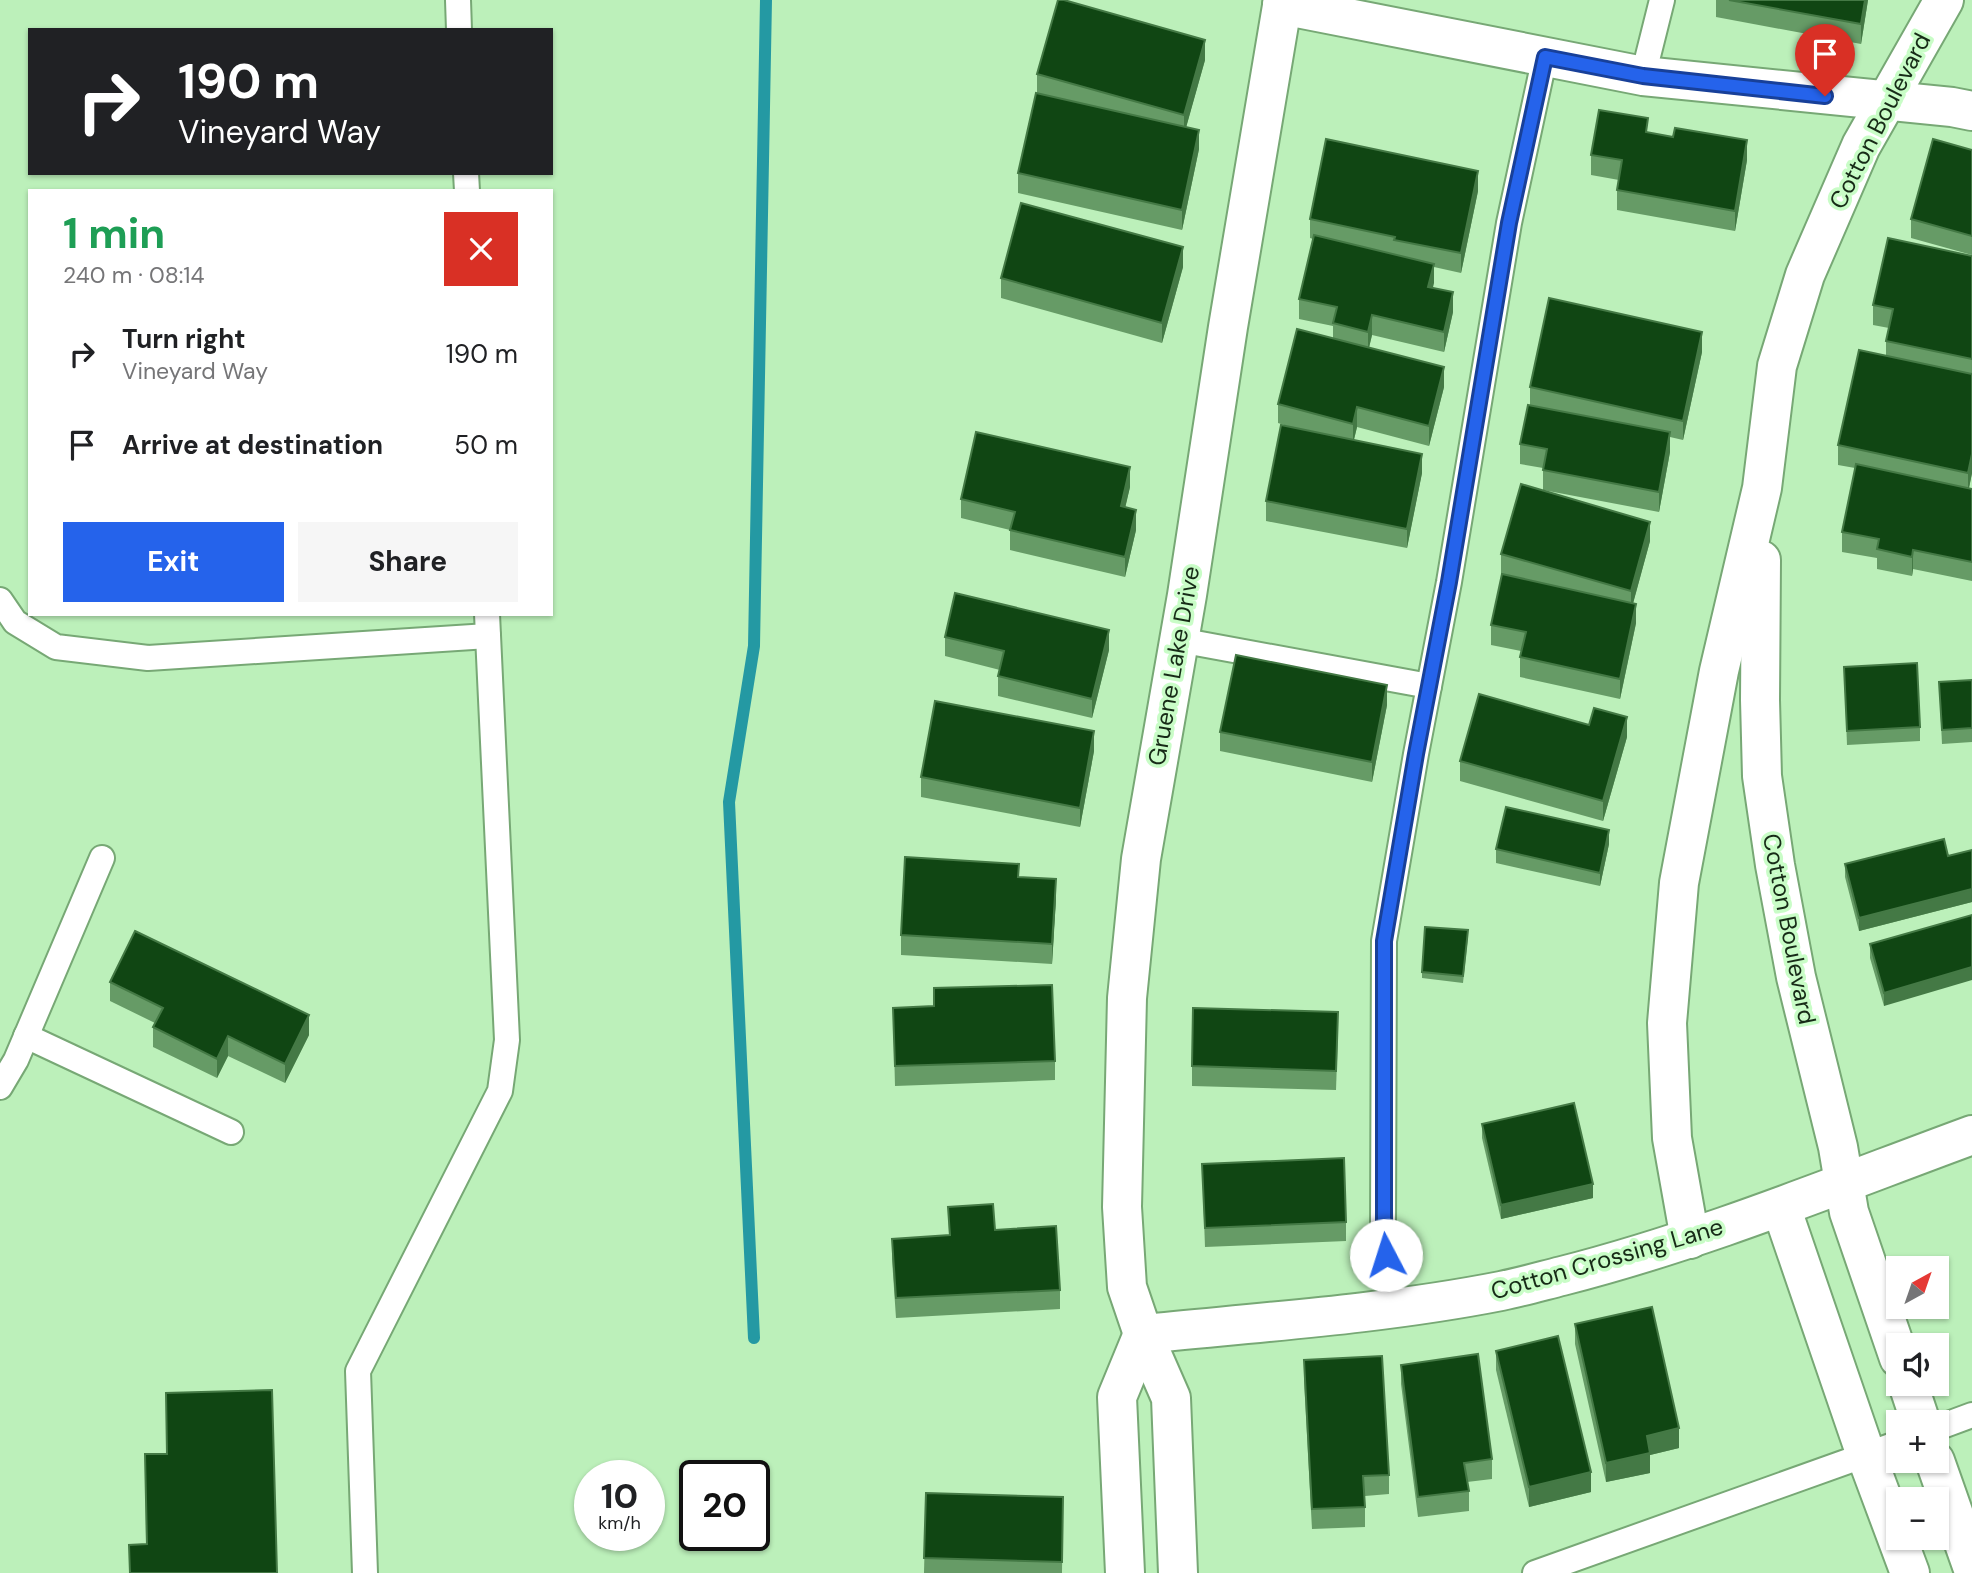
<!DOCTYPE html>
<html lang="en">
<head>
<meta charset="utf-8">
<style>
  :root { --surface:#fff; --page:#f6f6f6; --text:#202124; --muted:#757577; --accent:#2563eb }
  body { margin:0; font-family:"DM Sans",sans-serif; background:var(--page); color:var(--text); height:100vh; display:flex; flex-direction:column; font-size:26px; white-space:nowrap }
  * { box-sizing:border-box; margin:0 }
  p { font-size:23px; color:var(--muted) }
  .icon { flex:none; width:38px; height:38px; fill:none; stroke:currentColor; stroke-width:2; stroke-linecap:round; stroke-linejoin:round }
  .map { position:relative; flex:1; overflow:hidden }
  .side { position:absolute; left:28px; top:189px; width:525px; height:427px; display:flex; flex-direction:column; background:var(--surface); border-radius:0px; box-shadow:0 2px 5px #0004 }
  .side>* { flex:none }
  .hud { position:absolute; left:28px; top:28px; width:525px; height:147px; border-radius:0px; box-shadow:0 2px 5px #0004; background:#202124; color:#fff; overflow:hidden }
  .needle { width:46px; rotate:40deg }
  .tools { position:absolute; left:1886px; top:1256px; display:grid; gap:14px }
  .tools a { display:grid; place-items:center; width:63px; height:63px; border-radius:0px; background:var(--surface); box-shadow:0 2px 5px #0004; font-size:35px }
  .speed { position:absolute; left:574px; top:1460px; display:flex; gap:14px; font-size:35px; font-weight:700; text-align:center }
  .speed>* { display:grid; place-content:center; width:91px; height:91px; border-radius:50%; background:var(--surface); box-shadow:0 2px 5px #0004; line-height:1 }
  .speed small { font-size:18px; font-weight:400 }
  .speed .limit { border:4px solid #111; border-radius:10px; background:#fff; color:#111 }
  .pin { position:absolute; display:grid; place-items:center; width:60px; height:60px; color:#fff; margin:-72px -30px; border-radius:50% 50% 50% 0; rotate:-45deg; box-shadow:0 0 7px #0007 }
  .pin .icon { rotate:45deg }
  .me { position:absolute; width:77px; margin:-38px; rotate:355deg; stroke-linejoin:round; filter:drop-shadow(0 0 5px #0008) }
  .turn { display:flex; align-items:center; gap:24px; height:147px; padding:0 35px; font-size:32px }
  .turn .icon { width:91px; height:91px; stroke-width:2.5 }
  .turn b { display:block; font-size:49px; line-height:60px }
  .round { display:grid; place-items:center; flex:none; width:74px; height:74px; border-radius:0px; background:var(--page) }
  .headline { display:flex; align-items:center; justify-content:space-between; height:119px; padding:0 35px }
  h1 { font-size:42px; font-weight:700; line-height:52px; color:#1e9e55 }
  .primary-button { display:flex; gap:14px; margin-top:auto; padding:14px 35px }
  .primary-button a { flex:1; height:80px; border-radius:0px; background:var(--accent); color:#fff; font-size:28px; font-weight:700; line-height:80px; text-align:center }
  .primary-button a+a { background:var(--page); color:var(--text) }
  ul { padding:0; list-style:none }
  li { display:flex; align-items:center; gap:21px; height:91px; padding:0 35px }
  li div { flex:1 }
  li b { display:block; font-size:26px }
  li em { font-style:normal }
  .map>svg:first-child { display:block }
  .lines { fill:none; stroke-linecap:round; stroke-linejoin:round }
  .stream { stroke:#2499a3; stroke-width:12 }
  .lane-casing { stroke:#77a875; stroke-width:28 }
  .street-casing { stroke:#77a875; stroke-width:42 }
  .lane { stroke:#fff; stroke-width:24 }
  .street { stroke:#fff; stroke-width:38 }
  .wall { fill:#669b66 }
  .shaded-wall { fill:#447945 }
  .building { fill:#104613; stroke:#447945; stroke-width:2 }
  .route-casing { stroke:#184099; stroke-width:18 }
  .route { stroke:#2563eb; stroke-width:12 }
  .labels { text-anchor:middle; stroke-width:7; stroke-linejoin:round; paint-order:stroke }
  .street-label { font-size:24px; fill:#172b17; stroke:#c9fdc7 }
</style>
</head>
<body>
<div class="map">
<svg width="1972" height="1573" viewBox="0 0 1972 1573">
  <rect width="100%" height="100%" fill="#bcf0ba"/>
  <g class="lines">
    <polyline class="stream" points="754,1338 729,802 754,646 766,0"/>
    <defs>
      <g id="lane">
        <polyline points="458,0 459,30"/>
        <polyline points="1643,76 1662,0"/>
        <polyline points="466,173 467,191"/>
        <polyline points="0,600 15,622 56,647 148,658 488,636"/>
        <polyline points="1179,640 1429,686"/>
        <polyline points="26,1036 231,1132"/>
        <polyline points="0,1087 16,1060 102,858"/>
        <polyline points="1392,1308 1383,1229 1384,941 1416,754 1449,582 1509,223 1545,56"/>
        <polyline points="1937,1428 1972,1415"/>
        <polyline points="365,1573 358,1371 500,1091 507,1040 487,614"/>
        <polyline points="1535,1573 1899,1443"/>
      </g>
      <g id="street">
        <polyline points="1282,5 1643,76 1952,107 1972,111"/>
        <polyline points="1761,560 1760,700 1762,776 1775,865 1796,977 1838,1147 1849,1212 1899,1358"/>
        <polyline points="1781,1207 1866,1455 1910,1573"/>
        <polyline points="1690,1239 1672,1138 1667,1023 1679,883 1719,671 1762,488 1777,366 1805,275 1861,146 1944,0"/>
        <path d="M1143,1334c119,-12 241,-20 358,-43 20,-4 41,-10 61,-15 141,-36 274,-91 410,-141"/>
        <polyline points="1908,1384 1921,1423"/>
        <polyline points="1935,1461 1972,1566"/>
        <polyline points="1125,1573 1117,1397 1143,1334"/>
        <polyline points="1178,1573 1171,1398 1143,1334 1127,1287 1122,1207 1127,998 1141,859 1187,595 1228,327 1283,0"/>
      </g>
    </defs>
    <use href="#lane" class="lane-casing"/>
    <use href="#street" class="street-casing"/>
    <use href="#lane" class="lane"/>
    <use href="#street" class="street"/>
  </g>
  <g class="wall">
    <polygon points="1716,0 1868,0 1861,44 1716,17"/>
    <polygon points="1205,60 1186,127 1199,149 1182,230 1018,193 1018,173 1037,93 1037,74"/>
    <polygon points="1648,133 1747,160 1735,231 1617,210 1617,190 1619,180 1591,175 1591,155"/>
    <polygon points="1972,150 1972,255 1911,238 1911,219"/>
    <polygon points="1478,191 1461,273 1434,267 1433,288 1453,312 1444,352 1372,335 1369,347 1444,387 1429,446 1357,427 1354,440 1422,473 1407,548 1266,521 1266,501 1294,428 1278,423 1278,404 1333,338 1333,326 1299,319 1299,299 1313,239 1310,238 1310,219"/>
    <polygon points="1972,256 1972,473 1969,488 1972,489 1972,581 1913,569 1912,576 1877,569 1877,558 1842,552 1842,532 1855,468 1838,465 1838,445 1886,355 1886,341 1889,328 1873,325 1873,305"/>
    <polygon points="1183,267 1162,343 1001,298 1001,278"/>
    <polygon points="1702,352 1683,440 1670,437 1670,452 1659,512 1543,490 1543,468 1520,464 1520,444 1530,405 1530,387"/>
    <polygon points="1130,487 1125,507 1136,530 1125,577 1010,550 1010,530 961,518 961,499"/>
    <polygon points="1650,541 1633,603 1636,623 1620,699 1520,677 1520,657 1521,651 1491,645 1491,625 1502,574 1501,574 1501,554"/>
    <polygon points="945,637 1109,650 1092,718 998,696 998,676 1000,670 945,656"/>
    <polygon points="1844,667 1920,727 1920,741 1847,745"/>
    <polygon points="1972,680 1972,742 1942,744 1939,682"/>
    <polygon points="1387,705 1372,782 1220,751 1220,732"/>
    <polygon points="1627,737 1603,821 1460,781 1460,761"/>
    <polygon points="1094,751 1080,827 921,797 921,777"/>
    <polygon points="1609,844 1600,886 1496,863 1496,849"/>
    <polygon points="1972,850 1972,902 1859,931 1845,877 1845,864 1948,856"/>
    <polygon points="1056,899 1052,964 901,955 901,935"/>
    <polygon points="1972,915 1884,1006 1870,958 1870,944"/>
    <polygon points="1468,937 1463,983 1422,978 1422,972"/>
    <polygon points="110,982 309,1035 285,1083 228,1056 217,1078 153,1047 153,1027 155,1023 110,1001"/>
    <polygon points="934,988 1055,1061 1055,1080 895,1086 893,1008 934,1006"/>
    <polygon points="1338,1032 1336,1090 1192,1086 1192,1066"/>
    <polygon points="1482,1124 1593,1198 1501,1219 1482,1138"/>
    <polygon points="1202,1164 1346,1222 1346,1241 1205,1247"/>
    <polygon points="948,1207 995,1230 1060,1290 1060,1309 896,1318 892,1259 892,1239 949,1236"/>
    <polygon points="1575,1324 1679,1448 1650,1455 1650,1473 1606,1482 1575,1344"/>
    <polygon points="1496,1351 1591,1492 1529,1507 1496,1370"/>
    <polygon points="1304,1360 1389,1475 1389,1494 1365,1496 1365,1527 1312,1529 1304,1380"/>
    <polygon points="1401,1365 1492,1459 1492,1479 1467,1482 1469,1491 1469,1511 1418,1517 1401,1384"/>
    <polygon points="145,1454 277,1573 129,1573 129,1545 146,1544"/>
    <polygon points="926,1493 1063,1497 1062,1573 924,1573"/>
  </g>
  <g class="shaded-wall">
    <polygon points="1865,0 1868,0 1861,44 1861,24"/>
    <polygon points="1205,40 1205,60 1184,135 1184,115"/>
    <polygon points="1199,130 1199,149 1182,230 1182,210"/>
    <polygon points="1747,140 1747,160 1735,231 1735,211"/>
    <polygon points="1478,171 1478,191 1461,273 1461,253"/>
    <polygon points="1183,247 1183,267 1162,343 1162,323"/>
    <polygon points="1434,264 1434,283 1428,307 1428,287"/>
    <polygon points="1453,292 1453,312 1444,352 1444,332"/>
    <polygon points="1372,315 1372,335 1368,352 1368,332"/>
    <polygon points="1702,332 1702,352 1683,440 1683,421"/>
    <polygon points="1444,367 1444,387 1429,446 1429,426"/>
    <polygon points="1357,407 1357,427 1353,443 1353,424"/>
    <polygon points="1670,432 1670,452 1659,512 1659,492"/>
    <polygon points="1422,454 1422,473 1407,548 1407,529"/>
    <polygon points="1972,454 1972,473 1968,493 1968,473"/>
    <polygon points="1130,467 1130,487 1121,526 1121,506"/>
    <polygon points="1136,510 1136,530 1125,577 1125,557"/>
    <polygon points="1650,522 1650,541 1631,611 1631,591"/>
    <polygon points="1913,550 1913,569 1912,576 1912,557"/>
    <polygon points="1636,604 1636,623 1620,699 1620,679"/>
    <polygon points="1109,630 1109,650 1092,718 1092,699"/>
    <polygon points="1387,685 1387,705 1372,782 1372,762"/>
    <polygon points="1627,717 1627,737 1603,821 1603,801"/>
    <polygon points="1094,731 1094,751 1080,827 1080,808"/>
    <polygon points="1609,830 1609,844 1600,886 1600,873"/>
    <polygon points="1056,879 1056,899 1052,964 1052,944"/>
    <polygon points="1972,889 1972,902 1859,931 1859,918"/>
    <polygon points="1972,967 1972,980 1884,1006 1884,993"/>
    <polygon points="309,1015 309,1035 285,1083 285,1064"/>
    <polygon points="228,1036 228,1056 217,1078 217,1059"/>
    <polygon points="1593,1184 1593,1198 1501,1219 1501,1205"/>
    <polygon points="1679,1428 1679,1448 1650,1455 1650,1473 1606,1482 1606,1463 1647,1436"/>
    <polygon points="1591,1472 1591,1492 1529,1507 1529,1487"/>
  </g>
  <g class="building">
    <polygon points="1058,0 1064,0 1205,40 1184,115 1037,74"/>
    <polygon points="1729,0 1865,0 1861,24"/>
    <polygon points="1036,93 1199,130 1182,210 1018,173"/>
    <polygon points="1599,110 1648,118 1646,132 1673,137 1675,128 1747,140 1735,211 1617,190 1622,160 1591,155"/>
    <polygon points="1326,139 1478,171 1461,253 1394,240 1395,237 1310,219"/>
    <polygon points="1933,139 1972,150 1972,236 1911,219"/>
    <polygon points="1021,203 1183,247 1162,323 1001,278"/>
    <polygon points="1314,235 1434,264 1428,287 1453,292 1444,332 1372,315 1368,332 1333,323 1337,307 1299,299"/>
    <polygon points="1888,238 1972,256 1972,359 1886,341 1893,309 1873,305"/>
    <polygon points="1549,298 1702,332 1683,421 1530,387"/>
    <polygon points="1297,329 1444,367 1429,426 1357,407 1353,424 1278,404"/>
    <polygon points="1859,350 1972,374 1972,454 1968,473 1838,445"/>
    <polygon points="1528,405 1670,432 1659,492 1543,470 1547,449 1520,444"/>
    <polygon points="1281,425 1422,454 1407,529 1266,501"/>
    <polygon points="976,432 1130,467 1121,506 1136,510 1125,557 1010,530 1015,512 961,499"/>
    <polygon points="1856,464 1972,489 1972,562 1913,550 1912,557 1877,549 1879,539 1842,532"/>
    <polygon points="1521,484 1650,522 1631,591 1501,554"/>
    <polygon points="1502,574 1636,604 1620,679 1520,657 1526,632 1491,625"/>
    <polygon points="955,593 1109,630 1092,699 998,676 1004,651 945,637"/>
    <polygon points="1236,655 1387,685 1372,762 1220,732"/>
    <polygon points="1917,663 1920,727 1847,731 1844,667"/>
    <polygon points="1972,680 1972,728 1942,730 1939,682"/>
    <polygon points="1479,694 1589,725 1594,708 1627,717 1603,801 1460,761"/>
    <polygon points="935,701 1094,731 1080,808 921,777"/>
    <polygon points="1506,807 1609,830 1600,873 1496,849"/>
    <polygon points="1944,839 1948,856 1972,850 1972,889 1859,918 1845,864"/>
    <polygon points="905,857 1019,864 1018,877 1056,879 1052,944 901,935"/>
    <polygon points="1972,915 1972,967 1884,993 1870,944"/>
    <polygon points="1425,927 1468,930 1463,976 1422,972"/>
    <polygon points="135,931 309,1015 285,1064 228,1036 217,1059 153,1027 163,1008 110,982"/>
    <polygon points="1052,985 1055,1061 895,1066 893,1008 934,1006 934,988"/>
    <polygon points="1193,1008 1338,1012 1336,1071 1192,1066"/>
    <polygon points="1574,1103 1593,1184 1501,1205 1482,1124"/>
    <polygon points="1344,1158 1346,1222 1205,1228 1202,1164"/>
    <polygon points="993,1204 995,1230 1056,1226 1060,1290 896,1298 892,1239 950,1235 948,1207"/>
    <polygon points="1652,1307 1679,1428 1647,1436 1650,1453 1606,1463 1575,1324"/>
    <polygon points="1558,1336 1591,1472 1529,1487 1496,1351"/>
    <polygon points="1478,1354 1492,1459 1464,1463 1469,1491 1418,1497 1401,1365"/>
    <polygon points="1382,1356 1389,1475 1363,1476 1365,1507 1312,1509 1304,1360"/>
    <polygon points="272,1390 277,1573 130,1573 129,1545 147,1544 145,1454 167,1454 166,1393"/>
    <polygon points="926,1493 1063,1497 1062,1562 924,1558"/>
  </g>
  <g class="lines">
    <defs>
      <polyline id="route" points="1386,1255 1384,1229 1384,941 1416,754 1449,582 1509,223 1545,57 1643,76 1825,96"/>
    </defs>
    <use href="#route" class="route-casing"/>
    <use href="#route" class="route"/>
  </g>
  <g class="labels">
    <g class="street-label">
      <text transform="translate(1880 121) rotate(-63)" y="8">Cotton Boulevard</text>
      <text transform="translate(1174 666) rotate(-80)" y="8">Gruene Lake Drive</text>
      <text transform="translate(1789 929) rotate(79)" y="8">Cotton Boulevard</text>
      <text transform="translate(1607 1259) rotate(-16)" y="8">Cotton Crossing Lane</text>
    </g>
  </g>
</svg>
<div class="tools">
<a><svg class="needle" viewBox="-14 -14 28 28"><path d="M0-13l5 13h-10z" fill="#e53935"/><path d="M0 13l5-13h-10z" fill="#757577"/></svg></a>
<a><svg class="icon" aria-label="sound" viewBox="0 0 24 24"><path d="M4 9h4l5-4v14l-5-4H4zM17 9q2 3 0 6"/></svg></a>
<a>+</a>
<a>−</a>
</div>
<div class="speed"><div>10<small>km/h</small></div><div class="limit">20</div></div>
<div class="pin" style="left:1825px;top:96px;background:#d93025"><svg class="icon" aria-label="arrive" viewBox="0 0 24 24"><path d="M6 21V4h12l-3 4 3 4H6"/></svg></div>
<svg class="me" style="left:1386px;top:1255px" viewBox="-20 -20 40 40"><circle r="19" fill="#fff"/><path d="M0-13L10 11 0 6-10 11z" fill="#2563eb"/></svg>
<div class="hud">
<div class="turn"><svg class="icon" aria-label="right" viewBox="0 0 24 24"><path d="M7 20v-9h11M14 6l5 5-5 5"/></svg><div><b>190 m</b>Vineyard Way</div></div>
</div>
<section class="side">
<div class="headline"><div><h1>1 min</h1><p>240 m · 08:14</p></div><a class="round" style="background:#d93025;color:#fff"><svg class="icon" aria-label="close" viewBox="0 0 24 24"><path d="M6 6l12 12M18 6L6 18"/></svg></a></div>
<ul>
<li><svg class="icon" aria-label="right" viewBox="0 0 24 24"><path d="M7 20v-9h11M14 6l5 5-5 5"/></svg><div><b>Turn right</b><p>Vineyard Way</p></div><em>190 m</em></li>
<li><svg class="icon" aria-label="arrive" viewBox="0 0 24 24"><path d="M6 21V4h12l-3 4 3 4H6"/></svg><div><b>Arrive at destination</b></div><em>50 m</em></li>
</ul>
<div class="primary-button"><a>Exit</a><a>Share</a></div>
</section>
</div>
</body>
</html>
